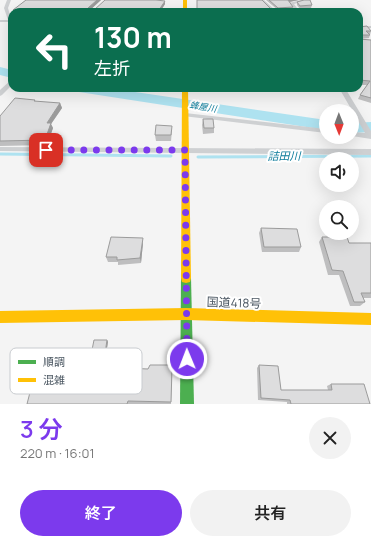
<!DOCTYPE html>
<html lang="ja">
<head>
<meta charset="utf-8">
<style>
  :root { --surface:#fff; --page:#f2f2f2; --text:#222; --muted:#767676; --accent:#7c3aed }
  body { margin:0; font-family:Manrope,"Noto Sans JP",sans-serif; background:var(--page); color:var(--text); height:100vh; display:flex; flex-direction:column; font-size:15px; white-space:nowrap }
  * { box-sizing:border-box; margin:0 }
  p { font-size:13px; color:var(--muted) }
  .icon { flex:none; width:22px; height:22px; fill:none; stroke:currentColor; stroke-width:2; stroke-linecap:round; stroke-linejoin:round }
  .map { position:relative; height:404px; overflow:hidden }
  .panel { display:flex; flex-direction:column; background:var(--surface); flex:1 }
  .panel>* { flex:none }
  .hud { position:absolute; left:8px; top:8px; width:355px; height:84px; border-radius:12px; box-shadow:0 4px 16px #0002; background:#0b6e4f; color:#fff; overflow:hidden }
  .needle { width:26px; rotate:179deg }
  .controls { position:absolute; left:319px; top:104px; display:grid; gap:8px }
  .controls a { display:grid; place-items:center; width:40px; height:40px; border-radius:50%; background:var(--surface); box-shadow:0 4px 16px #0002; font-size:20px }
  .pin { position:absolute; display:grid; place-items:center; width:34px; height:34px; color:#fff; margin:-17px; border-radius:8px; box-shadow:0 2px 6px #0006 }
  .me { position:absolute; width:44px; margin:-22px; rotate:359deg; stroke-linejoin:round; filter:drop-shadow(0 0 3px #0008) }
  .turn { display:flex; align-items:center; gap:14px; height:84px; padding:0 20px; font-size:18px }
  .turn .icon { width:52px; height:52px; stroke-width:2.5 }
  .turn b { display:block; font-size:28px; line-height:34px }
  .round { display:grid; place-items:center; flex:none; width:42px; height:42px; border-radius:21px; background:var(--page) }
  .summary { display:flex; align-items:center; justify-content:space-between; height:68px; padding:0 20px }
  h1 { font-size:24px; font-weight:600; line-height:30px; color:var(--accent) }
  .button { display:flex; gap:8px; margin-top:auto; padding:8px 20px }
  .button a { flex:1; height:46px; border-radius:24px; background:var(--accent); color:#fff; font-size:16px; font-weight:600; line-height:46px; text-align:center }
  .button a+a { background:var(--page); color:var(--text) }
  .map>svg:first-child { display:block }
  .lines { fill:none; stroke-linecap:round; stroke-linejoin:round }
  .stream { stroke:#aee2f0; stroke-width:3 }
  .river { fill:#aee2f0; fill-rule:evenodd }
  .street { fill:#ced0d2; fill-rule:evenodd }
  .fast { fill:#4caf50; fill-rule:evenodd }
  .slow { fill:#ffc107; fill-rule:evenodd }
  .wall { fill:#bebebf }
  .shaded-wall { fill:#9b9b9b }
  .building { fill:#ddddde; stroke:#9b9b9b }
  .route { stroke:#7c3aed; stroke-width:7; stroke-dasharray:0 12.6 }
  .labels { text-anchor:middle; stroke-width:4; stroke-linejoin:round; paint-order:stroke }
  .far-water-label { font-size:9px; font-style:italic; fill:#0c7c9b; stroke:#fff }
  .water-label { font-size:11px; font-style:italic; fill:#0c7c9b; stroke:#fff }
  .near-street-label { font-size:12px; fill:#4a5661; stroke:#fff }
  .key { fill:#fff; stroke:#c9ccd0; stroke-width:1 }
  .key-label { font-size:11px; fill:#4a5661 }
</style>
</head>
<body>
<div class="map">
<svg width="371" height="404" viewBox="0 0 371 404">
  <rect width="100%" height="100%" fill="#f4f4f4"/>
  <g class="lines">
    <g class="stream">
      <polyline points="0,154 171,156"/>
      <polyline points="198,157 371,156"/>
    </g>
    <g class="river">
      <polygon points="0,67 12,70 12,78 0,75"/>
      <polygon points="72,88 108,88 326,120 326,130 79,92 74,91"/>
      <polygon points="371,122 371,132 352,133 352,123"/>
    </g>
    <g class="street">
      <polygon points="7,0 11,0 8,8 12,22 0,22 0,20 8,20 4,8"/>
      <polygon points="260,0 264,0 277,12 273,12"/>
      <polygon points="301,0 309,0 294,4 300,12 296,12 289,3"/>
      <polygon points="371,26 371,28 359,29 359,27"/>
      <polygon points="12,79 12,85 2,95 0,96 0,90"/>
      <polygon points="339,88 345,88 371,131 371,139 352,136 352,132 365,133"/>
      <polygon points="185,113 326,129 326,133 183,116 183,114"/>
      <polygon points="0,147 371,149 371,155 0,151"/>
    </g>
    <polygon class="fast" points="186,273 190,274 191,278 194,404 180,404 181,278 182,274"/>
    <g class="slow">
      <rect x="183" y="0" width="4" height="12"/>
      <polygon points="182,88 188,88 191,278 190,282 186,283 182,282 181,278"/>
      <polygon points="186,308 371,313 371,325 186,320 0,323 0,311"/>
    </g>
  </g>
  <g class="wall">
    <polygon points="26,0 101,0 90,10 165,4 161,10 178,12 13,12 13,10"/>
    <polygon points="266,0 299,0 290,2 293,7 292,9 278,10"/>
    <polygon points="297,2 312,5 311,8 300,9 297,5"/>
    <polygon points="359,19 361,25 359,26 359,27 371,31 369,38 359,39 371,40 371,103 358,99 360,95 367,85 359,85"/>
    <polygon points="35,100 36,102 60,103 62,108 51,124 53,128 47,145 0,146 0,116"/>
    <polygon points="203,119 214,128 214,133 203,134 202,125"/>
    <polygon points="172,131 171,141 156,141 155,135"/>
    <polygon points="261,228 301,247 299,252 262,252 259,233"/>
    <polygon points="322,237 349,243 371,243 371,298 363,298 365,302 360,306 350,306 339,275 328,275 319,242"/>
    <polygon points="143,243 141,263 118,265 118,262 108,262 106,257"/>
    <polygon points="107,340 108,342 104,368 148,369 170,367 172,372 171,404 27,404 62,369 61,373 77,372 82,376 79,390 95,391 99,371 90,371 88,370"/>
    <polygon points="259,365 281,390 328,390 327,386 331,384 370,404 287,404 287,402 258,400 257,368"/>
  </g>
  <g class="shaded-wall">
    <polygon points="97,0 101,0 89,11 89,12 88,8"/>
    <polygon points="288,0 299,0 288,2"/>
    <polygon points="165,1 165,4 160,12 159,10"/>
    <polygon points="56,9 57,12 52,12"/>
    <polygon points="359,22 362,22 361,25 359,26"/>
    <polygon points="60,103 62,108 51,124 53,128 47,145 45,140 47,123"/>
    <polygon points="143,238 143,243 141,263 140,258"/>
    <polygon points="107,340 108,342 103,371 102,369"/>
    <polygon points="57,365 62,369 60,377 55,373"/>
    <polygon points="77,372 82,376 79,393 74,390"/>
  </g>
  <g class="building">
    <polygon points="26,0 97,0 88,8 88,10 94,10 105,0 156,0 165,1 159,10 178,10 178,12 81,12 84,10 56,9 52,12 16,12 18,10 13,10"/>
    <polygon points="197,0 262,0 270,8 268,9 269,12 197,12"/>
    <polygon points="269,0 288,0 293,7 278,8"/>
    <polygon points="304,0 310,0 312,5 300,6 297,2"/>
    <polygon points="359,19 362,22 359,22 359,27 367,26 371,31 366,31 370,35 359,35 359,39 371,40 371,98 360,95 370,81 359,80"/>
    <polygon points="15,98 35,100 34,101 60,103 47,123 51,123 45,140 0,141 0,116"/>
    <polygon points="203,119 213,119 214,128 204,128"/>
    <polygon points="156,125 172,126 171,135 155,135"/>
    <polygon points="261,228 297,229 301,247 264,247"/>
    <polygon points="111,237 143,238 140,258 117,260 117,257 106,257"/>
    <polygon points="322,237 347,237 349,243 371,243 371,293 361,293 365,302 354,302 343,271 332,270"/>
    <polygon points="94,340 107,340 103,367 100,367 99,369 88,370"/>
    <polygon points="37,365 57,365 55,373 77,372 74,390 95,391 100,367 148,369 150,365 169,365 169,367 172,368 171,402 128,401 127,404 27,404"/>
    <polygon points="259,365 278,366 281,390 332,390 331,384 364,384 370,404 291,404 290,400 261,398"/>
  </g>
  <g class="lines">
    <polyline class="route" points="46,150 185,150 187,359"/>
  </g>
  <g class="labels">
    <g class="far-water-label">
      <text transform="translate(203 107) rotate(9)" y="3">蜂屋川</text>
    </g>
    <g class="water-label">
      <text x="284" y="160">詰田川</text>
    </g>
    <g class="near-street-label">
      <text transform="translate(234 303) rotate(2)" y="4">国道418号</text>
    </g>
  </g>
  <rect x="10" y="348" width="132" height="46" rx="6" class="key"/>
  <rect x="18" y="360" width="18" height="4" fill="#4caf50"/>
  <rect x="18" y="378" width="18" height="4" fill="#ffc107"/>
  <g class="key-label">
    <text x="43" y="366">順調</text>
    <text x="43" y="384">混雑</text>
  </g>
</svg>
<div class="controls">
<a><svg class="needle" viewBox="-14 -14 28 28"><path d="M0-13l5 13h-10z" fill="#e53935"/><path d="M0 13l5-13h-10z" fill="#767676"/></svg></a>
<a><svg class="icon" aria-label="sound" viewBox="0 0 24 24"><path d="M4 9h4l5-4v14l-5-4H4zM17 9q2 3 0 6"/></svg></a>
<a><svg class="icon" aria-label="search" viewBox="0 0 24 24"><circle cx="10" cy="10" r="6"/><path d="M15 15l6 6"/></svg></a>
</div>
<div class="pin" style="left:46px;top:150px;background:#d93025"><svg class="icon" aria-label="arrive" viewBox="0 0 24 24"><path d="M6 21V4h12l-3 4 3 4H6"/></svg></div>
<svg class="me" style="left:187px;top:359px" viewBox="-20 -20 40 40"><circle r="17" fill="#7c3aed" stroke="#fff" stroke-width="3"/><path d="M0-11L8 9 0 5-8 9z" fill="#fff"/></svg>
<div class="hud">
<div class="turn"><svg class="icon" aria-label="left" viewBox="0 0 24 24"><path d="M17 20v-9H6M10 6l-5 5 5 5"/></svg><div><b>130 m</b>左折</div></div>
</div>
</div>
<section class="panel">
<div class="summary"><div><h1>3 分</h1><p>220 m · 16:01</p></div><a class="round"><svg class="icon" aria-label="close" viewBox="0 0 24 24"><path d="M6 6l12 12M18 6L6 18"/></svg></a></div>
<div class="button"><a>終了</a><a>共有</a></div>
</section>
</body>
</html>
